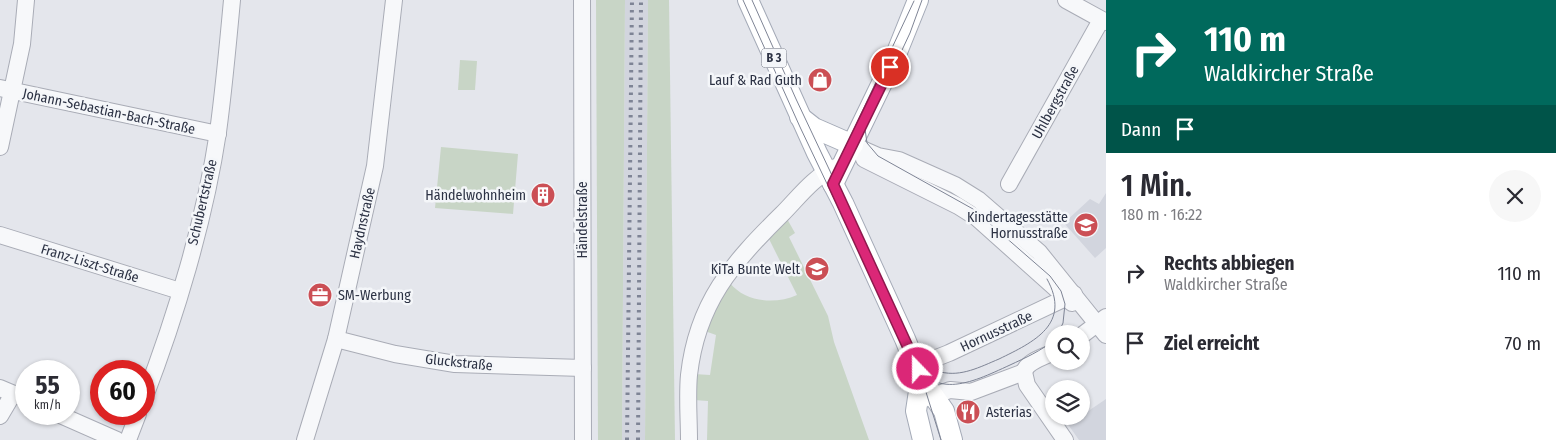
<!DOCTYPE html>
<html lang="de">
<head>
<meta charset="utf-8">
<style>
  :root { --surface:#fff; --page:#f7f7f7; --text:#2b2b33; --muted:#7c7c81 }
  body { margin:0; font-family:"Fira Sans Condensed",sans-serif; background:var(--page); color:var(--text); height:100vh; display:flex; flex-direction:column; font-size:19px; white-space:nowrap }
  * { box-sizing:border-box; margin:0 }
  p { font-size:16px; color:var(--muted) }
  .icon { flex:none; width:28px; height:28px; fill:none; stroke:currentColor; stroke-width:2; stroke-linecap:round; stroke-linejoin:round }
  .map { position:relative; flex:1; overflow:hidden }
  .details { display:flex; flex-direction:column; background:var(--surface); width:450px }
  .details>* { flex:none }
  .hud { background:#00695c; color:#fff; overflow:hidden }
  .buttons { position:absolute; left:1045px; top:325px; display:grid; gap:10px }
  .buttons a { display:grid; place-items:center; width:45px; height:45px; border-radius:50%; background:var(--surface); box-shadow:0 1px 4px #0004; font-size:25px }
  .speed { position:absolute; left:15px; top:360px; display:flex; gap:10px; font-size:25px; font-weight:700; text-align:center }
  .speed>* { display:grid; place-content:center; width:65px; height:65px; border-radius:50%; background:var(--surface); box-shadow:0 1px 4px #0004; line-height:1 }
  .speed small { font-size:12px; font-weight:400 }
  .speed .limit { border:8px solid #d22; background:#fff; color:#111 }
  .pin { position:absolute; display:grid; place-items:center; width:42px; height:42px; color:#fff; margin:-21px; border:2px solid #fff; border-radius:50%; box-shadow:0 1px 5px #0007 }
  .me { position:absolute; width:55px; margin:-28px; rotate:338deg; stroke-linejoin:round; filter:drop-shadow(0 0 4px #0008) }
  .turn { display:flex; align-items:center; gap:18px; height:105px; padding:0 15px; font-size:22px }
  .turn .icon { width:65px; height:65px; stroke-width:2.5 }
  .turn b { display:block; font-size:35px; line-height:42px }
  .then { display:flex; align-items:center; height:48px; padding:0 15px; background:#0003; gap:10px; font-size:19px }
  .round { display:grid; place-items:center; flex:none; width:52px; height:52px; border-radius:26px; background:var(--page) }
  .headline { display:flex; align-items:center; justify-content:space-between; height:85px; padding:0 15px }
  h1 { font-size:30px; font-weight:600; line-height:38px }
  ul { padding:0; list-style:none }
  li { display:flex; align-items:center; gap:15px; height:70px; padding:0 15px }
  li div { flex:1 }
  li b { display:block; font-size:19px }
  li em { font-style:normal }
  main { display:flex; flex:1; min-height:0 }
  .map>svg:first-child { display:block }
  .built { fill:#d2d5de }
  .green { fill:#c8d5c6 }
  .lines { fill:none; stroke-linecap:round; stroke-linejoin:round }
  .minor-casing { stroke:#a9acb6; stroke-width:18 }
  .major-casing { stroke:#a4aab7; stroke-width:22 }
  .minor { stroke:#f7f8fa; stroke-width:16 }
  .major { stroke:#fff; stroke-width:20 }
  .tram { stroke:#7e8495; stroke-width:1 }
  .rail { stroke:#7e8495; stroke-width:4; stroke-dasharray:2.5 5; stroke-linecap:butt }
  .route-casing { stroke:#8e194d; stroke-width:12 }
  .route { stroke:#db2777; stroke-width:9 }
  .labels { text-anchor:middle; stroke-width:5; stroke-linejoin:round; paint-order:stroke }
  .shield { fill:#f4f6f9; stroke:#686d7a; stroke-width:1 }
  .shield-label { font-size:12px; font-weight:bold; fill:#2c3244 }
  .poi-label { font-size:14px; fill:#2c3244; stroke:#f4f6f9; text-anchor:end }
  .street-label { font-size:14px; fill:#2c3244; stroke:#f4f6f9 }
</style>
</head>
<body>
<main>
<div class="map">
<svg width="1106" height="440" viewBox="0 0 1106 440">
  <rect width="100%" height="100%" fill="#e4e6ec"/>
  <g class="built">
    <polygon points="625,0 648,0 645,440 622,440"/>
    <polygon points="1106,193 1106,248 1095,258 1064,223 1090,199 1099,204"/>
    <polygon points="1106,399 1106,440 1079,440 1067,423 1081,416"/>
  </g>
  <g class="green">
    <polygon points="596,0 625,0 622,440 598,440"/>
    <polygon points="648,0 669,0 675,440 645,440"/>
    <polygon points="460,60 477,61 475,90 458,90"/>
    <polygon points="441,147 518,154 513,214 435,208"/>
    <path d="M786,217l9,16 -6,4 39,79 6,26 35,98h-162l1,-39 -14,-1v-26l16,1 6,-40 -14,-5 28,-47c15,19 45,22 67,12l-29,-58z"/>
  </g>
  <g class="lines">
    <defs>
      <g id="minor">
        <polyline points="582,0 583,440"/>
        <polyline points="1066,0 1106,22"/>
        <polyline points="0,88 218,134"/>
        <polyline points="853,145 878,156 899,160 955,185 979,200 1039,252 1106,335"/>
        <polyline points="0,147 22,44 26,0"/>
        <polyline points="864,159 958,206 977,218 1072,303"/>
        <polyline points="1009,184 1101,20"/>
        <polyline points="0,235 180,291"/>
        <polyline points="1081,336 1106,317"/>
        <polyline points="336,339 395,354 455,364 583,368"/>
        <polyline points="916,366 949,353 1074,294"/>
        <polyline points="1024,372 1027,385 1065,440"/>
        <path d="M1024,372c3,-11 20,-15 30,-20"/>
        <polyline points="0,388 26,399"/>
        <path d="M144,399c32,-83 61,-180 74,-267 6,-44 10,-88 14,-132"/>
        <polyline points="924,399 950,390 971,392 1024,372"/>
        <polyline points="58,414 117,440"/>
        <polyline points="0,416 13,394"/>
        <polyline points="128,440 138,414"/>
        <polyline points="305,440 336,339 375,166 394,0"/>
        <path d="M689,440c0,-21 -2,-44 0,-65 8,-72 43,-112 93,-161 16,-16 32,-38 54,-47"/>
      </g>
      <g id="major">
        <polyline points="748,0 817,153 843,203 905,339 921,378 944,411 952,440"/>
        <polyline points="800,117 814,128 853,145"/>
        <polyline points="833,184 897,52 918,0"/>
        <polyline points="921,378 916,411 923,440"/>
      </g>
    </defs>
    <use href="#minor" class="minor-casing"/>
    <use href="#major" class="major-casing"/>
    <use href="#minor" class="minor"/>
    <use href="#major" class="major"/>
    <g class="tram">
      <path d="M743,0l57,127 107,225c25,50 62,32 103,13 15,-7 31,-14 44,-25"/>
      <polyline points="752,0 796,99 887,292"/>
      <polyline points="922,0 910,33 865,129 867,143 878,156 973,209 1050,276 1061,291 1065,304 1063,323 1058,334"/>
      <polyline points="830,180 914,1"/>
      <polyline points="838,188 838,180 865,130"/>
      <path d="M911,350c8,9 17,20 30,22 20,5 39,-5 58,-13 35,-17 73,-35 48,-80"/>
      <polyline points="920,373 941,440"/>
    </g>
    <g class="rail">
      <polyline points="627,440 632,0"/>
      <polyline points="638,440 641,0"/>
    </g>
  </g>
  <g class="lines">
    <defs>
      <polyline id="route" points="890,67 833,184 918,369"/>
    </defs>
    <use href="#route" class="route-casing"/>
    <use href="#route" class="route"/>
  </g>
  <defs>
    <symbol id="shop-disc" viewBox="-11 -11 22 22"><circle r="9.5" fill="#cb4f55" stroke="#f4f6f9"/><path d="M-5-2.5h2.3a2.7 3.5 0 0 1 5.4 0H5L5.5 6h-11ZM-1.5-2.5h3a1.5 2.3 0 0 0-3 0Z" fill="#fff"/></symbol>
    <symbol id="building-disc" viewBox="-11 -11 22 22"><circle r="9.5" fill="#cb4f55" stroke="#f4f6f9"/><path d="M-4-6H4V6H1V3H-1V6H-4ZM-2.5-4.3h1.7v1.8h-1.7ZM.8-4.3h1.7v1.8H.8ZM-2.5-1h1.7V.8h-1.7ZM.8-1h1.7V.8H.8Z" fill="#fff"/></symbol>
    <symbol id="school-disc" viewBox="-11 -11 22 22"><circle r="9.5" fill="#cb4f55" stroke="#f4f6f9"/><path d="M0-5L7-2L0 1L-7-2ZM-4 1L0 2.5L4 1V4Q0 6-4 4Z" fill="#fff"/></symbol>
    <symbol id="office-disc" viewBox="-11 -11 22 22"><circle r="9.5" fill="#cb4f55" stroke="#f4f6f9"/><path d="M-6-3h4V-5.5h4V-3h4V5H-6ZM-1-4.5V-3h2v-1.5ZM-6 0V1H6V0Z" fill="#fff"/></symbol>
    <symbol id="restaurant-disc" viewBox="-11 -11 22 22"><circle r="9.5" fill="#cb4f55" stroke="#f4f6f9"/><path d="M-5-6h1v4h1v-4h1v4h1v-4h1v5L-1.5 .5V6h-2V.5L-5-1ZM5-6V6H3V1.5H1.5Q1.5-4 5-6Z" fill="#fff"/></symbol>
  </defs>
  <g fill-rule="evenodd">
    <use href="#shop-disc" x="806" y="66" width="28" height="28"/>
    <use href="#building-disc" x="529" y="181" width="28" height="28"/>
    <use href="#school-disc" x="1072" y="211" width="28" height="28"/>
    <use href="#school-disc" x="803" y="255" width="28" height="28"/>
    <use href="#office-disc" x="306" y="281" width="28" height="28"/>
    <use href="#restaurant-disc" x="954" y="398" width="28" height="28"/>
  </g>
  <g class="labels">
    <rect class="shield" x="761.5" y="48.5" width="25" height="19" rx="4"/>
    <g class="shield-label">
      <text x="774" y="62">B 3</text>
    </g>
    <g class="poi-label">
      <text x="802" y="85">Lauf &amp; Rad Guth</text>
      <text x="526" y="200">Händelwohnheim</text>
      <text x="1068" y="222">Kindertagesstätte<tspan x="1068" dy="16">Hornusstraße</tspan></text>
      <text x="800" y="274">KiTa Bunte Welt</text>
      <text x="338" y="300" text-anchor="start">SM-Werbung</text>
      <text x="986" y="417" text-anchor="start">Asterias</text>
    </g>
    <g class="street-label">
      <text transform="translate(1055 102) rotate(-61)" y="5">Uhlbergstraße</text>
      <text transform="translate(109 111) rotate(12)" y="5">Johann-Sebastian-Bach-Straße</text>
      <text transform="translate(202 202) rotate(-77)" y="5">Schubertstraße</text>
      <text transform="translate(582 220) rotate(-90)" y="5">Händelstraße</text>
      <text transform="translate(362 223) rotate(-77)" y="5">Haydnstraße</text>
      <text transform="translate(90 263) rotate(17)" y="5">Franz-Liszt-Straße</text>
      <text transform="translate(996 331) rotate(-25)" y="5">Hornusstraße</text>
      <text transform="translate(459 362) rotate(6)" y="5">Gluckstraße</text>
    </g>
  </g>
</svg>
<div class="buttons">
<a><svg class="icon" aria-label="search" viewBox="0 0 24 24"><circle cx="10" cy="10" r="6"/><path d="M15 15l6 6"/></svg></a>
<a><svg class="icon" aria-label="layers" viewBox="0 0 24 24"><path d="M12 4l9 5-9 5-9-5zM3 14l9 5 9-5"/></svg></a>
</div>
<div class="speed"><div>55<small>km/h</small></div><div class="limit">60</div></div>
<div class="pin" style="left:890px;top:67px;background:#d93025"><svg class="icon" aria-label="arrive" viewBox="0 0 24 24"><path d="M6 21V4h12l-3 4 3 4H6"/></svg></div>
<svg class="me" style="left:918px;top:369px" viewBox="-20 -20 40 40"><circle r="17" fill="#db2777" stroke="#fff" stroke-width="3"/><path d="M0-11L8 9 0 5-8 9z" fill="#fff"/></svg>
</div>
<section class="details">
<div class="hud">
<div class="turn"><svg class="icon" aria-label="right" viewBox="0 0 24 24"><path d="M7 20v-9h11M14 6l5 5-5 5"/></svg><div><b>110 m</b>Waldkircher Straße</div></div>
<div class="then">Dann<svg class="icon" aria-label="arrive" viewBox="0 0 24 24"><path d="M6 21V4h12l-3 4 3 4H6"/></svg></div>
</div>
<div class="headline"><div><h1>1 Min.</h1><p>180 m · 16:22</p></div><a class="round"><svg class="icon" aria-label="close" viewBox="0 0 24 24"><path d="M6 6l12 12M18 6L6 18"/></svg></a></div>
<ul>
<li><svg class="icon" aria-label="right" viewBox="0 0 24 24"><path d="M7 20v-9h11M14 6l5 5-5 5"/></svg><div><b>Rechts abbiegen</b><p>Waldkircher Straße</p></div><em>110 m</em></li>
<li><svg class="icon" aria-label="arrive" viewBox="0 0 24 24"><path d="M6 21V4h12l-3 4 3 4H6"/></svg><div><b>Ziel erreicht</b></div><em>70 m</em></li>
</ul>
</section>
</main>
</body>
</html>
